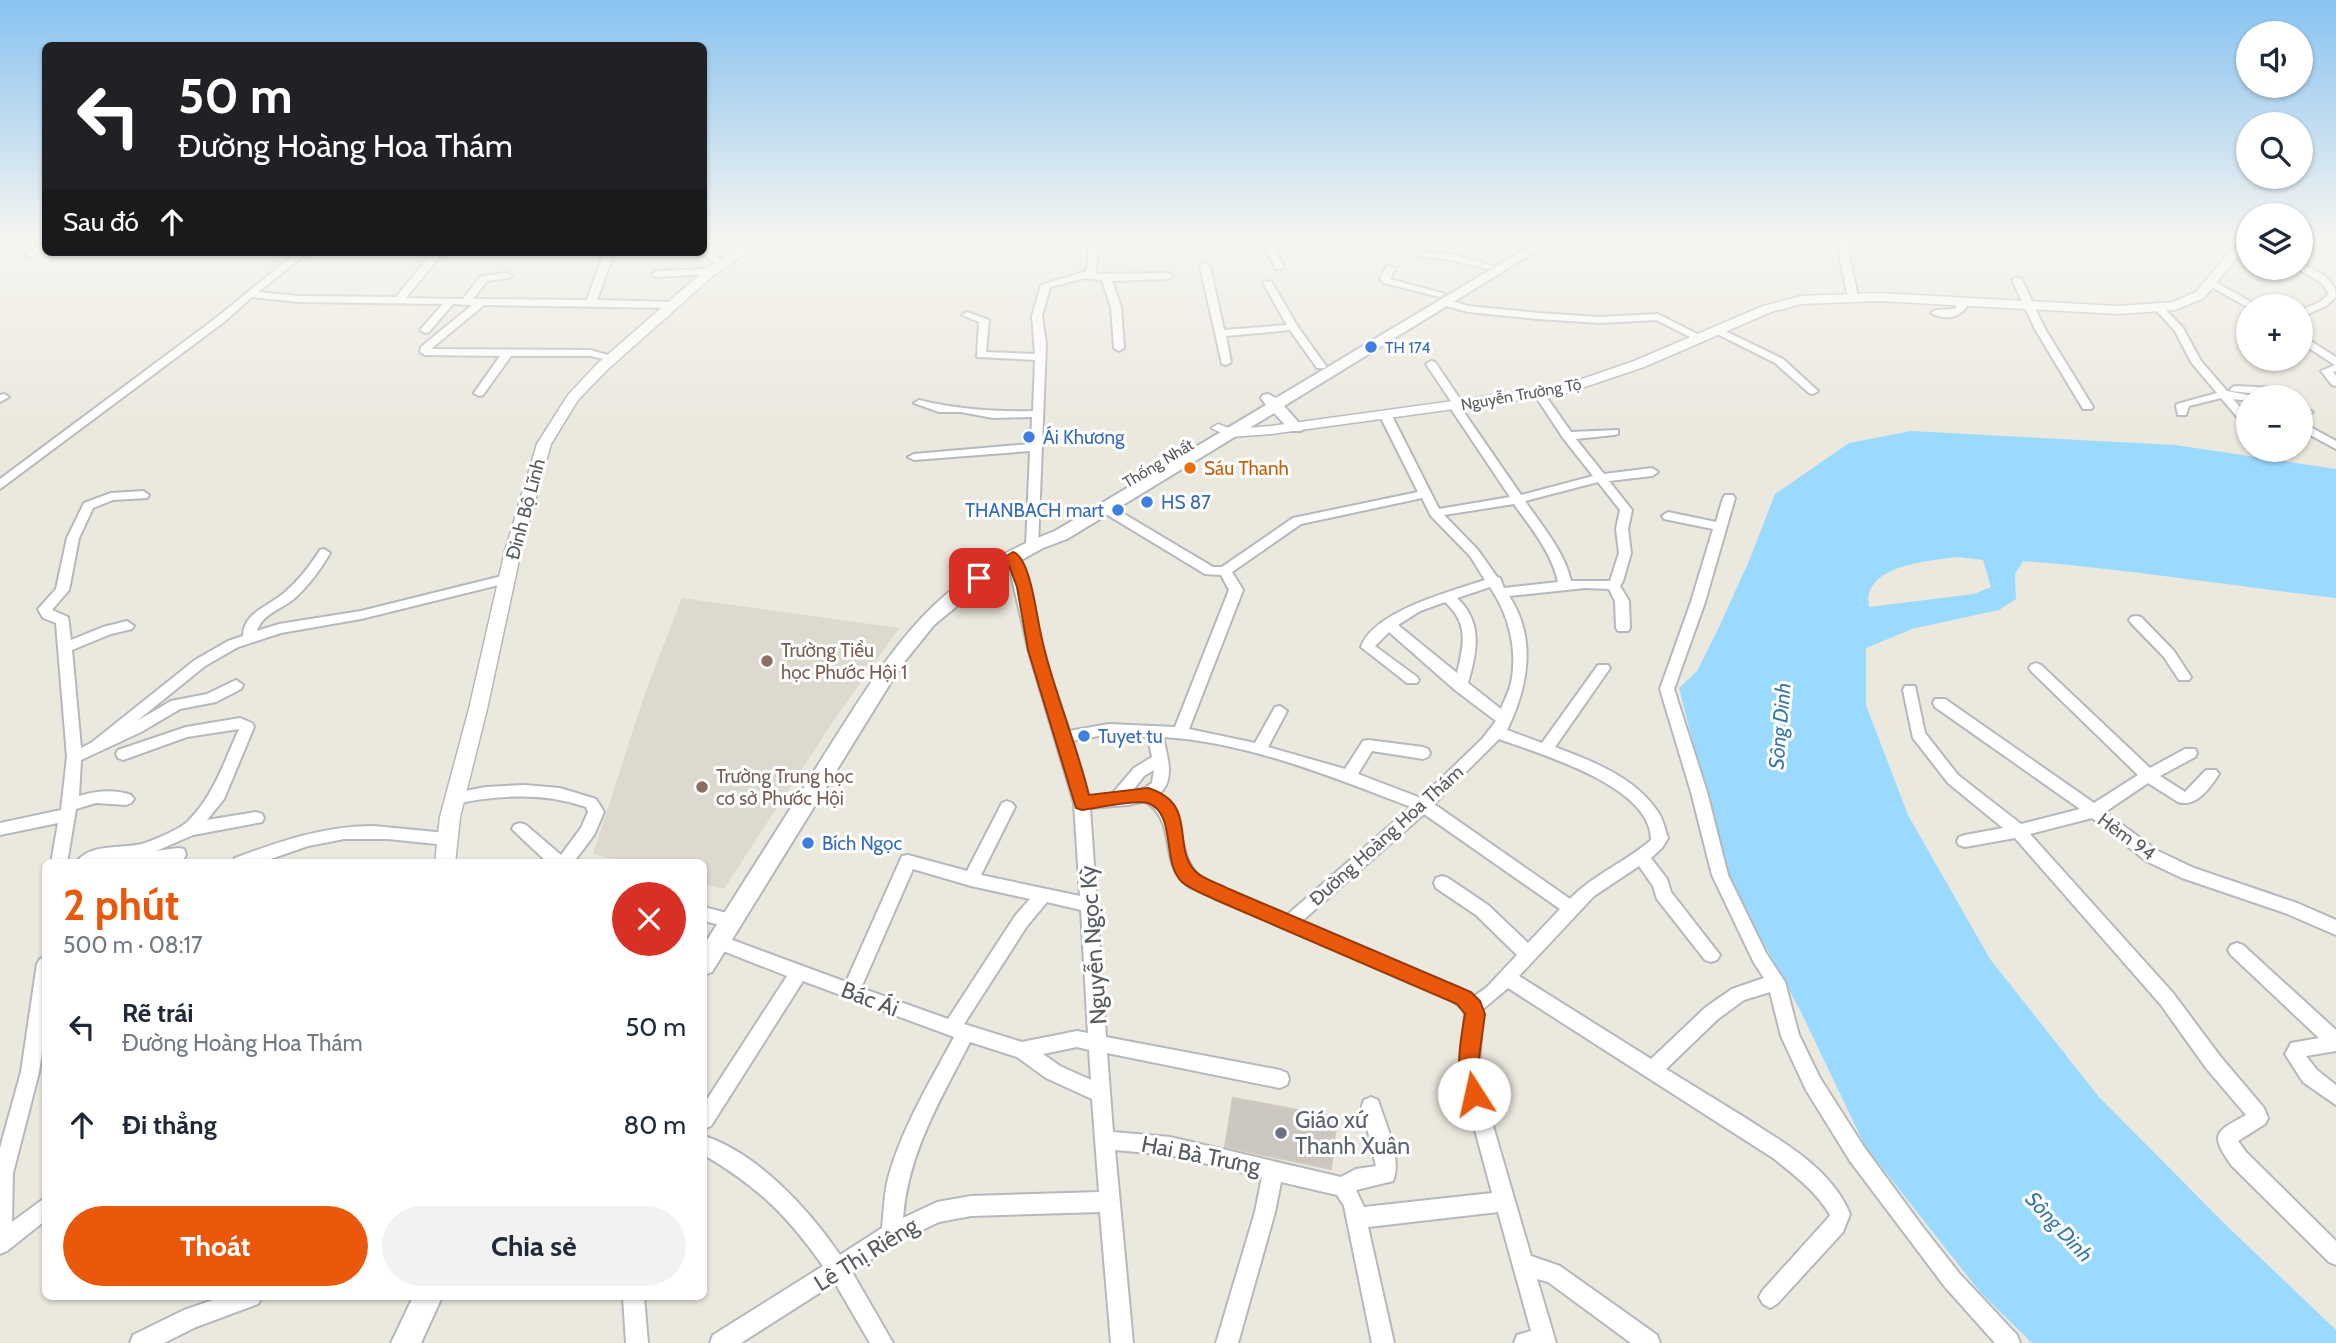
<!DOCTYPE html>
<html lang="vi">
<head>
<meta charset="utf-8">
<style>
  :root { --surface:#fff; --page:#f2f2f3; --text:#1f2937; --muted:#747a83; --accent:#ea580c }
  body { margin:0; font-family:Cabin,sans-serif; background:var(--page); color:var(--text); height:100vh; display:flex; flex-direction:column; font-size:26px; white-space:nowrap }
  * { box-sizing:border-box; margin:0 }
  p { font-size:23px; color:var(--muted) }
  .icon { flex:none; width:38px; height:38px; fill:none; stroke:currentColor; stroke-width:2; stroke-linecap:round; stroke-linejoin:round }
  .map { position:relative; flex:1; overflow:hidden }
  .sheet { position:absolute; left:42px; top:859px; width:665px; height:441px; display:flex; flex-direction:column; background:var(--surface); border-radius:10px; box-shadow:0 2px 5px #0004 }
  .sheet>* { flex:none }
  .guide { position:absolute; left:42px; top:42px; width:665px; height:214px; border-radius:10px; box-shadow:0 2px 5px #0004; background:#202124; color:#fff; overflow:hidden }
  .buttons { position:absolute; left:2236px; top:21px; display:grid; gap:14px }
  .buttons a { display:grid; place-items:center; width:77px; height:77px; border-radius:50%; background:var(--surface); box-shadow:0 2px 5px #0004; font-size:35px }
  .pin { position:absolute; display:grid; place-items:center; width:60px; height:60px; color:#fff; margin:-30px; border-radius:14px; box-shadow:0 4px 10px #0006 }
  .me { position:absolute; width:77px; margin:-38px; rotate:350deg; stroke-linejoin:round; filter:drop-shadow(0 0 5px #0008) }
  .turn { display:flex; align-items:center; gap:24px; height:147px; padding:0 21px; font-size:32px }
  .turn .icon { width:91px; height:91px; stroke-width:2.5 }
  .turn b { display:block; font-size:49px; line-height:60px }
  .then { display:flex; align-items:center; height:66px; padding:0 21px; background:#0003; gap:14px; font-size:26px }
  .round { display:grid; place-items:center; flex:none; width:74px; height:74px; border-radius:37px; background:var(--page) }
  .head { display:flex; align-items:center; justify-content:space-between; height:119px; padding:0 21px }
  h1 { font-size:42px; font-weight:800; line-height:52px; color:var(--accent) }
  .button { display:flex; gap:14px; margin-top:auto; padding:14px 21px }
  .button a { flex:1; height:80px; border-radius:42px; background:var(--accent); color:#fff; font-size:28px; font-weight:800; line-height:80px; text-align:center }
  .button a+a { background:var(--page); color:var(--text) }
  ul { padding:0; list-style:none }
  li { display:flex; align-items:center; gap:21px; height:98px; padding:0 21px }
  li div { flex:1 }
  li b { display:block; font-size:26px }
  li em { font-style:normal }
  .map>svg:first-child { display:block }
  .education { fill:#ded9cf }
  .water { fill:#9bdaff; fill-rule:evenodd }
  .building { fill:#cbc6c0; stroke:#d0c9bd; stroke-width:2 }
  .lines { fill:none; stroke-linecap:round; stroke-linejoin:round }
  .minor-casing { stroke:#b5b8bc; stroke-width:4 }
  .tertiary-casing { stroke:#b5b8bc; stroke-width:3 }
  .secondary-casing { stroke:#b2b7bc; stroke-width:4 }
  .minor { fill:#fff; fill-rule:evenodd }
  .tertiary { fill:#fff; fill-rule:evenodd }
  .secondary { fill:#fff; fill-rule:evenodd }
  .route { fill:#ea580c; stroke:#983908; stroke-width:2 }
  .shop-dot { fill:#3f7fe0; stroke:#fff; stroke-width:2.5 }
  .food-dot { fill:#e8710a; stroke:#fff; stroke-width:2.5 }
  .education-dot { fill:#8d6e63; stroke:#fff; stroke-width:2.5 }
  .worship-dot { fill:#6b7280; stroke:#fff; stroke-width:2.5 }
  .labels { text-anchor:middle; stroke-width:6; stroke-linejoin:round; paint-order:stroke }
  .far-shop-label { font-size:16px; fill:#366cbe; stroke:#fff; text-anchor:start }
  .far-street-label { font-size:16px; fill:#585c60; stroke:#fff }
  .shop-label { font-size:19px; fill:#366cbe; stroke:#fff; text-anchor:start }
  .food-label { font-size:19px; fill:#c56008; stroke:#fff; text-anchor:start }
  .street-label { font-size:19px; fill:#585c60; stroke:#fff }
  .education-label { font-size:19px; fill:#785e54; stroke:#fff; text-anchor:start }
  .water-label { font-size:21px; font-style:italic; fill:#3676a9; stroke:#fff }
  .near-street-label { font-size:23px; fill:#585c60; stroke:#fff }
  .near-worship-label { font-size:23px; fill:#5b616d; stroke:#fff; text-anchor:start }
</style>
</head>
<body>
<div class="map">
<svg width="2336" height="1343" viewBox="0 0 2336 1343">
  <rect width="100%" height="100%" fill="#ebe8de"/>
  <polygon class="education" points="682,598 899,628 834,720 724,889 704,884 704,863 627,863 593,854 645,693"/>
  <path class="water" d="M1911,431l264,14 161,24v129c-104,-12 -208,-29 -313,-37l-8,13 1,25 -17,11 -87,19 -46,19v57l42,110 82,144 109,138 128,129 109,104v13h-304l-52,-51 -115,-146 -65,-136 -74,-136 -47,-186 18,-17 22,-44 30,-66 26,-67 74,-51zM1957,557l26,3 8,27 -17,7 -105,13c-8,-42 60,-46 88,-50z"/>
  <polygon class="building" points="1233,1098 1337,1117 1331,1169 1225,1147"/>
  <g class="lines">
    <defs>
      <g id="minor">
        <polygon points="46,242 46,249 30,257 25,254"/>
        <polygon points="705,242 713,242 713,253 725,262 725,266 719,266 705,256"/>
        <path d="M1089,242h9l-2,32 72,-1 5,3 -5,3 -56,2 9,26 3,41 -5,3 -5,-3 -3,-41 -9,-27 -17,-2 -35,9 -8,29 4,28 -8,202 -6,4 -6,-4 4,-95 -116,9 -6,-3 6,-3 117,-10 1,-27 -39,1 -32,-6h-22l-25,-9 5,-3c36,9 76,12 114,11l2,-51 -58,-3 2,-35 -17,-7 5,-3 22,8 -3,32 49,2 -3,-38 9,-31 46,-14z"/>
        <polygon points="1263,242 1272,242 1284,267 1282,269 1276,269"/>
        <polygon points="1408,242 1417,242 1422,252 1451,254 1493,266 1488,269 1451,260 1416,256"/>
        <polygon points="1841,242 1850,242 1849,255 1858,297 1853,300 1848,297 1839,255"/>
        <polygon points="2240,242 2249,242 2249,246 2242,244"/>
        <polygon points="297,252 308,252 258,292 298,296 396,297 433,252 443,252 406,298 463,299 481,276 507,273 512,276 510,278 487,281 473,299 587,300 604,252 614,252 597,300 673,302 678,305 673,308 484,305 431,349 590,350 618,358 613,361 590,356 511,356 483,395 479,396 474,393 500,356 425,355 420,352 421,347 472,305 453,304 429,332 425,333 420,330 443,304 298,302 252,297 224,322 0,489 0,479 216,318"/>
        <polygon points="1205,263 1210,266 1224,330 1287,325 1263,283 1271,281 1298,327 1326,366 1325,368 1317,368 1290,330 1226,336 1231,362 1226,365 1222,364 1200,266"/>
        <path d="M2301,264c15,6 35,15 35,33l-10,9 -25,11v-7l19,-8 9,-8 -7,-11 -24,-14 3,-1z"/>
        <polygon points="1387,266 1395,268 1390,279 1445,294 1440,297 1384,283 1380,278"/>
        <polygon points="710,269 715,272 713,274 656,277 651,274 656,271"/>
        <polygon points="2017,277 2022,280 2045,329 2093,407 2091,409 2083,409 2035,329 2012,280"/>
        <polygon points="2208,281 2214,281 2258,306 2249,308 2208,285"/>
        <path d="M1958,298l9,8c-8,13 -24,14 -36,7l5,-3 18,-1 3,-3 -4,-5z"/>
        <polygon points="1443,299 1469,306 1538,313 1600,317 1658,314 1705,338 1696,340 1656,320 1600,323 1538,319 1468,312 1440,304 1438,302"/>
        <polygon points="2159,305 2162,306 2183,328 2201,361 2227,391 2253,396 2254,397 2249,397 2249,401 2233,399 2249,417 2249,426 2244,425 2221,398 2189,406 2186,415 2178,415 2176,406 2177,404 2217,393 2191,362 2175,331 2154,308"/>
        <polygon points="1717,327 1783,359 1818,391 1813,394 1809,393 1775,363 1713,332 1712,330"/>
        <polygon points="2301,335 2336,357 2336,371 2333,372 2336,376 2336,386 2332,385 2321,371 2335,365 2301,343"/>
        <path d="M1431,361l4,1 29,43 -3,3 60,87 72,-19 -30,-38 -29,-44 5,-3 4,1 28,40 47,-2v4l-4,1 -38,4 28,35 48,-6 6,4 -6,4 -43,5 23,29 -4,19 3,24 -8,28 -3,5 9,15 1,27 -2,3h-10l-2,-3 -1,-27 -6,-12 -24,-1 -76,8c28,42 19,91 -2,134l35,13 56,-78h10l2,3 -2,3 -53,76c37,14 80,30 103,65 5,7 7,18 10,26l-6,10 -11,10 16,21 4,13 49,63 -3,5 -6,2 -6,-2 -48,-61 -4,-13 -14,-20 -45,30 -75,80 132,83 55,-52 26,-18 32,-11 -10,-15 -42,-88 -21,-83 -31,-103 31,-87 22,-73 -49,-10 -2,-3 6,-4 48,10 7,-24 2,-3h8l2,3 -30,104 -31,87 33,103 21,83 38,78 19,29 14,53 21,43 44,69 58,79 37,47 58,62 3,8h-25l-50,-56 -95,-126 -44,-71 -25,-54 -11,-44 -26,8 -26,19 -52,50c26,16 52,32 78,48 40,26 87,51 106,97l-7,18 -66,72 -7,4 -7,-4 -4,-7 4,-7 65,-72 2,-3c-14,-24 -36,-40 -57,-57l-265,-170 -26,22 -3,68 52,178 29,10 97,69 3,8h-29l-83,-61 -11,-3 19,64h-42l3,-8 14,-4 -33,-119 -130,15 26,116h-22l-28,-137 -7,-11 -56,-13 -6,30 -37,131h-22l39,-131 7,-35 -92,-22 -55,-5 18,193h-22l-11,-131 -129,4 -32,6 -40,19 -47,31 41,71h-23l-35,-60 -94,60h-31l3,-8 110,-69c-37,-52 -65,-79 -119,-111v-19c53,17 105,73 136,119l42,-27c2,-18 2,-36 7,-53 14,-49 41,-93 65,-138l-151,-56 -92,145 -7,3v-25l83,-128 -74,-29 -3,-5 3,-5 6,-2 127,47 56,-126 6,-1 59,16 35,-68 5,-2 5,2 3,4 -34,68 99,21 -6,-93 -45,-151 -22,-95 6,-4 6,4 24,95 26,79 40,-7 66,3 54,-137 -8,-15 -16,-1 -104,-63 -2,-3 2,-3h8l104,62h9l71,-49 125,-26 -38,-76 6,-3 6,3 47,93 71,-12 -61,-91 3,-3 -26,-39zM1598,482l22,28 -4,19 3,24 -9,28h-39c-7,-30 -29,-55 -46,-80zM1422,498l9,18 39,40 15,24c-32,11 -112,31 -124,67l46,36h10l2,-3 -2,-3 -42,-31 14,-14 66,58 41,31 -14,18 -61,59 -63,-24 14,-23 51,8 5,-2 2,-4 -2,-4 -5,-2 -55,-7 -5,1 -18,28 -77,-22 19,-36 -7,-5 -5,1 -20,36 -66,-14 54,-139 -11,-18 69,-48zM1514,504c17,24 38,49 44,78l-54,6 -4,-10 -3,-1 -19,-27 -34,-35zM1490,587c19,28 28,63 21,96 -2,9 -7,18 -10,26l-33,-26c9,-31 15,-61 -11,-85zM1445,602c24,21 19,43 12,71l-59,-48 22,-14zM1109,734l39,3 4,20 -18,11 -23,27 -23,2 -16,-56zM1163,737c84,5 170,40 248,70l-124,108 -82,-35c-32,-20 -15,-64 -46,-86 17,-14 8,-38 4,-57zM1499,739c41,15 153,47 152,101 -25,22 -57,34 -81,59l-136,-95zM1154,770l-2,13 -7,5 -14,5 13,-17zM1145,801c35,24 11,60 44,86l261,112 15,12 -4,67 31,115 -128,14 -8,-17 37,-9c9,-22 -6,-53 -13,-75l-2,-6 -7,-3 -7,3 -2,6 14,60 -20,3 -15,8 -171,-40 -57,-5 -6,-79 173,35 7,-3 2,-6 -2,-6 -7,-3 -174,-33 -16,-229 38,-3zM1424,814l136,95 -32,34 -40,-38 -40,-27 -6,-2 -6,2 -2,5 2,5 40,27 41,40 -31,33 -13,9 -11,-8 -160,-68zM913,869l58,17 59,13 -15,17 -67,103 -87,-31zM1047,902l34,8 7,123 -11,-2 -55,11 -58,-18 63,-98zM970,1042l47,15 29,21 46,21 7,93 -128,4 -34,6 -34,16c5,-66 38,-119 67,-176zM1077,1047l12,3 2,30 -31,-14 -17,-12z"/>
        <polygon points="2235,386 2277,388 2289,397 2231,391 2230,389"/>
        <polygon points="4,394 9,397 0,402 0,395"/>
        <polygon points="2301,407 2313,412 2307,415 2301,414"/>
        <polygon points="2301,422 2336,441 2336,449 2301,430"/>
        <path d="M143,491l6,4 -2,3 -34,2 -20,8 -14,30 -10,52 -17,20 16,7 3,23 32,-13 24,-6 7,5 -2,3 -21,5 -39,16 9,98 10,-5 104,-83 33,-19 15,-5c0,-23 26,-30 41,-43 14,-12 26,-27 36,-43l4,-1 6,4c-9,16 -21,32 -35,45 -13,11 -33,16 -38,33l22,-7 82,-13 145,-36 6,4 -1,3 -150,37 -80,14 -43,14 -33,19 -68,55 34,-20 36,-7 29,-14 7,5 -2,4 -25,13 -36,7 -39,23 -60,28 -2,36c17,-5 35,-7 52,-1l3,4 -3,4 -5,2 -30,-2 -20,6 -9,54h-16l7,-40 -58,12v-12l61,-13 6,-53 -11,-134 -13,-5 -5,-9 18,-20 11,-51 17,-35 27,-10z"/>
        <polygon points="2136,616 2141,617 2174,651 2191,677 2189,680 2179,680 2164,657 2131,623 2129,620 2131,617"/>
        <path d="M2036,663l5,2 109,103 35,-19h10l2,4 -2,4 -35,19 25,16 21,-22h10l3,4c-9,14 -23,34 -41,28l-30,-19 -43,29 53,39 36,17 103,35 39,17v15l-51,-22 -103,-35 -36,-17 -54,-43 -62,16 143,159 47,63 44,52 4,10 -3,6 -27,17 8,11 90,89v24l-7,-3 -97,-96c-23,-32 -17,-34 14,-51l-40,-47 -45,-63 -146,-167 -50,9 -6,-2 -2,-4 2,-4 6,-2 38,-7 -55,-45 -35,-45 -10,-48 2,-4h10l10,47 33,42 63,49 59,-15 -145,-102 -2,-4 2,-4h10l149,104 44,-28 -107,-104 -2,-3 2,-3z"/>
        <path d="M240,718l12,5 2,4 -30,72 -17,21 49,-8 6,2 2,4 -2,4 -69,13 -37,16 22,-3 6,1 2,5 -2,5c-21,6 -44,4 -65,4l2,-4 -20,4h-25c12,-20 47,-14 66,-19 12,-4 34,-13 44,-21 27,-25 38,-61 53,-94l-52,8 -64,23 -5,-2 -2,-4 2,-4 68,-23z"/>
        <path d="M524,785l36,3 36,11 8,13 -10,23 -21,28h-25l-36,-34 2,-4 6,-2 6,2 35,30 20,-27 7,-16 -2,-5c-42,-15 -89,-12 -132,-3l-5,-2 -3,-4 3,-4 37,-7z"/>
        <path d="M374,826l72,7 6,2 2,4 -2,4 -6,2 -58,-6h-44l-36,7 -49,17h-26l2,-5c46,-17 89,-32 139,-32z"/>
        <polygon points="704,907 738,916 740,921 738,926 732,928 704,921"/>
        <polygon points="2237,943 2243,945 2336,1030 2336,1051 2306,1056 2317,1070 2336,1085 2336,1105 2303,1082 2285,1054 2291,1043 2319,1038 2231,955 2228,950 2231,945"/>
        <polygon points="46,957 46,1028 39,1072 13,1173 12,1222 46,1197 46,1220 7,1251 0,1254 0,1148 21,1072 37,964 40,959"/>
        <polygon points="222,1297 262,1297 258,1304 196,1327 164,1343 130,1343 133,1335 184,1310"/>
        <polygon points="623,1297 644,1297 648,1343 626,1343"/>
      </g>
      <g id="tertiary">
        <polygon points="748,242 761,242 714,275 607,370 578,400 551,444 521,551 487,709 460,817 455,863 435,863 440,817 469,709 505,551 537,444 568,395 597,364 706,269"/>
        <polygon points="2238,242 2249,243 2204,298 2175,310 2118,314 1880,301 1801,304 1771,312 1644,367 1564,394 1271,434 1230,437 1211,428 1218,424 1232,429 1271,426 1562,386 1634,361 1763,306 1801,296 1880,293 2118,306 2173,302 2196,292"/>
      </g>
      <g id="secondary">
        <path d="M1537,242h14l-267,164 17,19 3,3 -3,3h-10l-17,-18 -207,126 -24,9 -47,26 -62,51 -33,41 -189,306 -8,3v-30c38,-60 76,-120 114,-180 69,-108 110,-186 237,-234l211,-126 -5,-7 2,-3 5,-1 8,4z"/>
        <polygon points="413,1297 442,1297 421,1343 391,1343"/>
      </g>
    </defs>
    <use href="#minor" class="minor-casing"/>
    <use href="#tertiary" class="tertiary-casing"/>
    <use href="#secondary" class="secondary-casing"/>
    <use href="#minor" class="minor"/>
    <use href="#tertiary" class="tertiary"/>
    <use href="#secondary" class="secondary"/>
  </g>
  <linearGradient id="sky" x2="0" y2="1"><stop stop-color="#89c3f1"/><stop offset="0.56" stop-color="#f6f5f0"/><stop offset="1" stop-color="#f6f5f0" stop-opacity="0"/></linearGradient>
  <rect width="2336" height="430" fill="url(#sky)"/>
  <path class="route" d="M1013,552c16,4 23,58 26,73 11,58 36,113 50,170l59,-7c51,16 23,57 47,83 7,8 25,13 34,18l242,103 9,9 5,13 -6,44 6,36 -3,7 -8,3 -7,-3c-13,-28 -7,-58 -2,-87l-8,-10 -241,-104c-10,-5 -26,-11 -34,-18 -21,-20 -5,-68 -34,-79 -12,-4 -51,5 -66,7l-6,-2 -48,-158 -11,-63 -8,-21 -30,16 -7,-4z"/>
  <g class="shop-dot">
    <circle cx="1371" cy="347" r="7"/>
    <circle cx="1029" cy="437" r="7"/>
    <circle cx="1147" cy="502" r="7"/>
    <circle cx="1118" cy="510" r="7"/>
    <circle cx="1084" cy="736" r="7"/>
    <circle cx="808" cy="843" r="7"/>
  </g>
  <circle class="food-dot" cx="1190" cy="468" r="7"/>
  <g class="education-dot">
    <circle cx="767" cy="661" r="7"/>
    <circle cx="702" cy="787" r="7"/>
  </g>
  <circle class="worship-dot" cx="1281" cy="1133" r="7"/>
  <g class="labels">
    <g class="far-shop-label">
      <text x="1385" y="353">TH 174</text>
    </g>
    <g class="far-street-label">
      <text transform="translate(1521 394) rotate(-10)" y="6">Nguyễn Trường Tộ</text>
      <text transform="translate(1158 463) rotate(-31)" y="6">Thống Nhất</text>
    </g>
    <g class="shop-label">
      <text x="1043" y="444">Ái Khương</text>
      <text x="1161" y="509">HS 87</text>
      <text x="1104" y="517" text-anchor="end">THANBACH mart</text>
      <text x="1098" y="743">Tuyet tu</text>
      <text x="822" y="850">Bích Ngọc</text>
    </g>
    <g class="food-label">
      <text x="1204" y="475">Sáu Thanh</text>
    </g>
    <g class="street-label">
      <text transform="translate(525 509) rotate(-75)" y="7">Đinh Bộ Lĩnh</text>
      <text transform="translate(1386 835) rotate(-42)" y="7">Đường Hoàng Hoa Thám</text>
      <text transform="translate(2127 836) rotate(36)" y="7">Hẻm 94</text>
    </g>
    <g class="education-label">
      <text x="781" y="657">Trường Tiểu<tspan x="781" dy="22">học Phước Hội 1</tspan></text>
      <text x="716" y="783">Trường Trung học<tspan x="716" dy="22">cơ sở Phước Hội</tspan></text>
    </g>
    <g class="water-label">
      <text transform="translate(1780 726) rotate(-85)" y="7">Sông Dinh</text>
      <text transform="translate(2059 1227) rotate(47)" y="7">Sông Dinh</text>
    </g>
    <g class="near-street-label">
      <text transform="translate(1093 945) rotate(-94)" y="8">Nguyễn Ngọc Kỳ</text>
      <text transform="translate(870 999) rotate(21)" y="8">Bác Ái</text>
      <text transform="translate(1201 1155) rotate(11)" y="8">Hai Bà Trưng</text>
      <text transform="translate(866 1254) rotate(-32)" y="8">Lê Thị Riêng</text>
    </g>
    <g class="near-worship-label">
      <text x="1295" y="1128">Giáo xứ<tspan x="1295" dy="26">Thanh Xuân</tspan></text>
    </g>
  </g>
</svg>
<div class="buttons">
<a><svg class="icon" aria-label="sound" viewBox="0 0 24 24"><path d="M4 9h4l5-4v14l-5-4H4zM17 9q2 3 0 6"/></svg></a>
<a><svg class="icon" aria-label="search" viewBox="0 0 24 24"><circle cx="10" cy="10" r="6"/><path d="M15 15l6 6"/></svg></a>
<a><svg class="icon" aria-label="layers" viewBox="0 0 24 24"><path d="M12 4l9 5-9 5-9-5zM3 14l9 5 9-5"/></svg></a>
<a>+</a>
<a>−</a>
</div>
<div class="pin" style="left:979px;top:578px;background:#d93025"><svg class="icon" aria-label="arrive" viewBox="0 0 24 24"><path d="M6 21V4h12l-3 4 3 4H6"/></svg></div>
<svg class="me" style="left:1474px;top:1094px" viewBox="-20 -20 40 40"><circle r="19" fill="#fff"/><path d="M0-13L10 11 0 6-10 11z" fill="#ea580c"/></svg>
<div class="guide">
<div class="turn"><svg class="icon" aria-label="left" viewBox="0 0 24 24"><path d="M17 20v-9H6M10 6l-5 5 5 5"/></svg><div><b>50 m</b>Đường Hoàng Hoa Thám</div></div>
<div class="then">Sau đó<svg class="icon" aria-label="ahead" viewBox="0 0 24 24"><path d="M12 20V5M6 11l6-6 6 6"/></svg></div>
</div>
<section class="sheet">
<div class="head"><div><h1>2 phút</h1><p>500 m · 08:17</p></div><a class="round" style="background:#d93025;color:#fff"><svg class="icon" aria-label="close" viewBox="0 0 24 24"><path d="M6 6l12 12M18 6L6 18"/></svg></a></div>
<ul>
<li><svg class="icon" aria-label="left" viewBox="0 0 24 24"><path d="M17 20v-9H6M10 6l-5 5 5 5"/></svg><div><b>Rẽ trái</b><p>Đường Hoàng Hoa Thám</p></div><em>50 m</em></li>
<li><svg class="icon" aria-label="ahead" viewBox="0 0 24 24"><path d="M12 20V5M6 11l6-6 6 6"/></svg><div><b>Đi thẳng</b></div><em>80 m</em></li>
</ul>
<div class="button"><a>Thoát</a><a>Chia sẻ</a></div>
</section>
</div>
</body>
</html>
